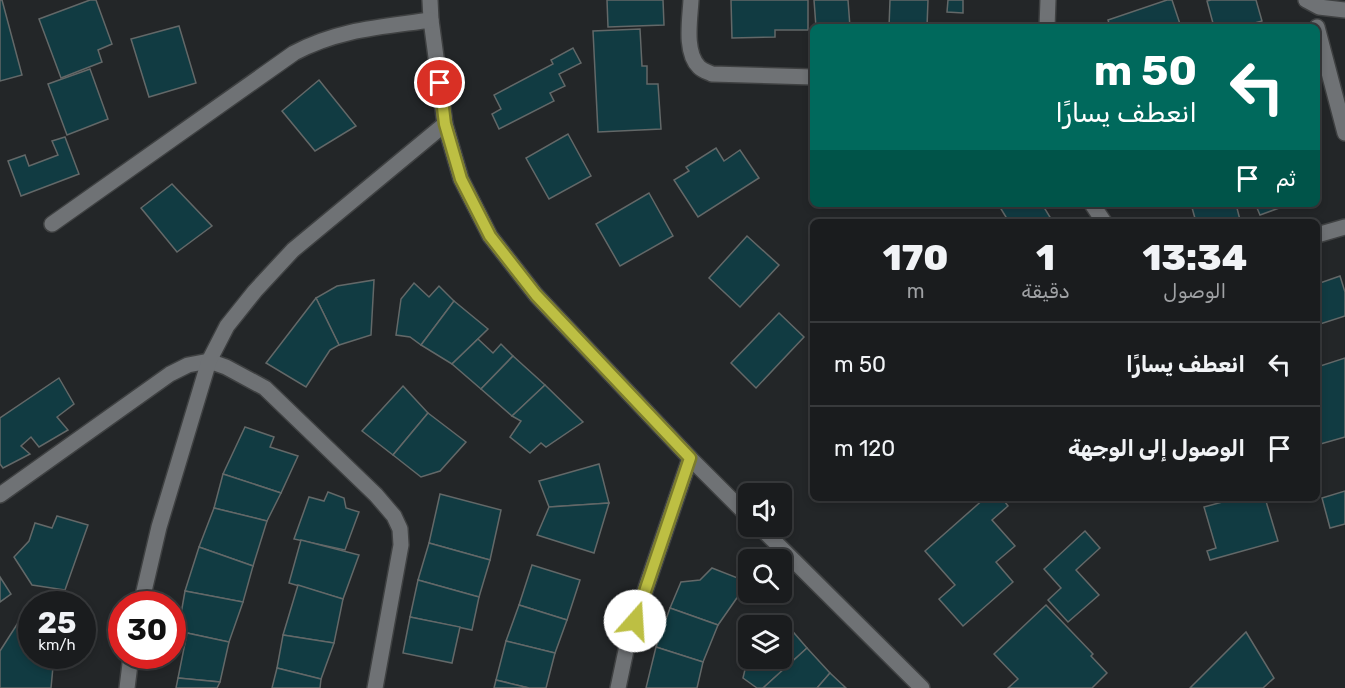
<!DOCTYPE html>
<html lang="ar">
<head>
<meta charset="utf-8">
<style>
  :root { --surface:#1a1c1e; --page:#27292b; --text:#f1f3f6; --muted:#9fa1a4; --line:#383a3c }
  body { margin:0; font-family:Rubik,"Noto Naskh Arabic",sans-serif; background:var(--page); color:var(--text); direction:rtl; height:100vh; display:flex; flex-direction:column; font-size:22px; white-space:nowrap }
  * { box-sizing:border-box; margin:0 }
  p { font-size:20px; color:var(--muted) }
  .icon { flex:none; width:33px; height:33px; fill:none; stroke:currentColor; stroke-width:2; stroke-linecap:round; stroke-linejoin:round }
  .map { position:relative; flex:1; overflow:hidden; direction:ltr }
  .sheet { position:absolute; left:810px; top:219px; width:510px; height:282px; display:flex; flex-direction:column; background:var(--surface); border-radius:9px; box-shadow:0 3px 9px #0003,0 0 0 2px var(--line); direction:rtl }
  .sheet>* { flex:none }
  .hud { position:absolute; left:810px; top:24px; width:510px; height:183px; border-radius:9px; box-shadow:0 3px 9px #0003,0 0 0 2px var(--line); direction:rtl; background:#00695c; color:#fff; overflow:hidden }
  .tools { position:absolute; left:738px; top:483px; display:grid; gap:12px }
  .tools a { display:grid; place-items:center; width:54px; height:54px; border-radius:9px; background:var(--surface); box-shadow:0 3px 9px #0003,0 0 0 2px var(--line); font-size:30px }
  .speed { position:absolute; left:18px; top:591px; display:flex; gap:12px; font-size:30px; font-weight:700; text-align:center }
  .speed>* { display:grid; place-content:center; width:78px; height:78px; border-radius:50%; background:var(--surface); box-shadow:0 3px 9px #0003,0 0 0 2px var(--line); line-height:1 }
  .speed small { font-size:15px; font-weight:400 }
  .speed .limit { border:9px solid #d22; background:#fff; color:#111 }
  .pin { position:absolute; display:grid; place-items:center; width:51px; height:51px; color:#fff; margin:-26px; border:3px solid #fff; border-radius:50%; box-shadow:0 2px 6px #0007 }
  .me { position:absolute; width:66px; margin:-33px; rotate:19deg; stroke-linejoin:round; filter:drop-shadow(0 0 4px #0008) }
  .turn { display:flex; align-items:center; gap:21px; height:126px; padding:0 24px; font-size:27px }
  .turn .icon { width:78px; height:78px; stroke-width:2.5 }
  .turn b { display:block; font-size:42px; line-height:51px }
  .then { display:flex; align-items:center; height:57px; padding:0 24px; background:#0003; gap:12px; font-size:22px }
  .eta { display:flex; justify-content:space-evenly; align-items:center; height:102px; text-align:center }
  .eta b { font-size:36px; font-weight:800; line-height:42px }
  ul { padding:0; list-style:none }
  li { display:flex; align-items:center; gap:18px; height:84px; padding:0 24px; border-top:2px solid var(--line) }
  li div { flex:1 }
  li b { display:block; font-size:22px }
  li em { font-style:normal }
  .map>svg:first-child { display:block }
  .building { fill:#113b42; stroke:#636868; stroke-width:1.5 }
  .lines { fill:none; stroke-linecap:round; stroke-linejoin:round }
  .street-casing { stroke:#3f4142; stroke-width:18 }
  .street { stroke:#6f7275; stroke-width:15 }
  .route-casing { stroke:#7b7c2c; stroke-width:15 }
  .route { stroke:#bdbf43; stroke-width:10 }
</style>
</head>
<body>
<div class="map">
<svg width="1345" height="688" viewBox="0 0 1345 688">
  <rect width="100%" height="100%" fill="#232628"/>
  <g class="building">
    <polygon points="0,0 2,0 22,75 0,81"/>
    <polygon points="90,0 96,0 112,44 98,50 102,62 61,78 39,19"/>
    <polygon points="607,0 663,0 664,25 608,27"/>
    <polygon points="731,0 808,0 808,30 775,30 775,37 732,38"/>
    <polygon points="814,0 848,0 850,27 816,27"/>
    <polygon points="890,0 928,0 927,27 889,27"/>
    <polygon points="948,0 963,0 963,13 947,12"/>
    <polygon points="1167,0 1172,0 1181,27 1110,27 1108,20"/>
    <polygon points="1211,0 1256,0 1262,21 1240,27 1214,27 1207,1"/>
    <polygon points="179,26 196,83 149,97 131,39"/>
    <polygon points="640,29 642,66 647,66 647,84 658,84 661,129 598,132 593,31"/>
    <polygon points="573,48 581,63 559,74 565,86 550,93 554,101 499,129 492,114 501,109 494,95 553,64 551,60"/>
    <polygon points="90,69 108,119 67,135 48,84"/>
    <polygon points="319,80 356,126 315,151 282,111"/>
    <polygon points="568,134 591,176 549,199 526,158"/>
    <polygon points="65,137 79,174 21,196 8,161 25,155 29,166 58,155 52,141"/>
    <polygon points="716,148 724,161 740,150 759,178 698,217 674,180 689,171 686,167"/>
    <polygon points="172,184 212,226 177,252 141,208"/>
    <polygon points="649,193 673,236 620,266 596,224"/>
    <polygon points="998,204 1042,204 1053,222 1009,222"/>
    <polygon points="1191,204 1236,204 1240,220 1233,222 1196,222"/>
    <polygon points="1267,204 1290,204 1260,215 1257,208"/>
    <polygon points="747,236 779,265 740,307 709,278"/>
    <polygon points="1340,276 1345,292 1345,316 1317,325 1317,284"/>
    <polygon points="374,280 371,335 339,345 316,298 337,286"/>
    <polygon points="414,283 429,297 439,286 454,301 421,345 410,337 396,335 401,299"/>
    <polygon points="316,298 339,345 330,350 306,387 266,363"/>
    <polygon points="454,301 488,329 452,364 421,345"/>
    <polygon points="779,313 804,337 756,388 731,363"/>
    <polygon points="478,339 493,353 501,344 513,356 481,389 452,364"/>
    <polygon points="513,356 545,385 512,416 481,389"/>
    <polygon points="1345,358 1345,437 1317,445 1317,367"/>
    <polygon points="59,378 74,404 57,417 68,430 39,447 31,437 21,446 30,454 3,468 0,464 0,418"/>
    <polygon points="545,385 583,422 546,447 541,443 530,453 510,437 521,421 512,416"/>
    <polygon points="403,386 428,413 393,455 362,431"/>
    <polygon points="428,413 466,442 440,471 421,477 393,455"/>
    <polygon points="245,427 274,437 270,447 298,456 281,493 223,474"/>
    <polygon points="599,464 609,503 549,507 539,481"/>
    <polygon points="223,474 281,493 267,521 214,508"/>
    <polygon points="1345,491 1345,524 1330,528 1322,498"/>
    <polygon points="328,492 344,498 346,508 359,512 345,550 294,539 309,497 324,501"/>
    <polygon points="440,494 501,510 490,560 429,543"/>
    <polygon points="985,498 1002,498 1008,506 992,520 1015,546 996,562 1013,582 963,626 939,599 955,585 925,551"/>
    <polygon points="1237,498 1265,498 1278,541 1210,560 1207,551 1216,548 1204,507"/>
    <polygon points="609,503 594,553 537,535 549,507"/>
    <polygon points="214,508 267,521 253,566 199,547"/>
    <polygon points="57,516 88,525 65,590 32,585 14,557 29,541 35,523 52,528"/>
    <polygon points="1085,531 1100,548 1076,570 1099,595 1068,622 1048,600 1061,588 1044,569"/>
    <polygon points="301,540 359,555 343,599 289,583"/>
    <polygon points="429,543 490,560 479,597 418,580"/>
    <polygon points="199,547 253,566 243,602 185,591"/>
    <polygon points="532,565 580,580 567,620 519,605"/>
    <polygon points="712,568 748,582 718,625 670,608 681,582 700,580"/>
    <polygon points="0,577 11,594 0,602"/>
    <polygon points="418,580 479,597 472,630 410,617"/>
    <polygon points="298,585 343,599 334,643 283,635"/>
    <polygon points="185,591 243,602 229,642 178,631"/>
    <polygon points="30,604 40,604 32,604 32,656 54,656 51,688 0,688 0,651"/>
    <polygon points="519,605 567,620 555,653 506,641"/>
    <polygon points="1046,605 1093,654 1091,656 1107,673 1092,688 1008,688 1018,679 994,654"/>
    <polygon points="670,608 718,625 703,662 656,647"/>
    <polygon points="410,617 460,627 452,663 403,653"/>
    <polygon points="782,619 807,648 763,688 757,688 743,678 748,657 748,658 782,658 782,626 775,626"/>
    <polygon points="1246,632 1274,678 1263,688 1190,688"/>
    <polygon points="187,633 229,642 220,682 178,678"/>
    <polygon points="283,635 334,643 321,679 277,668"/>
    <polygon points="506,641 555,653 546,688 529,688 496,680"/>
    <polygon points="656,647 703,662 697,688 646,688"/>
    <polygon points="807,648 830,673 817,688 763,688"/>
    <polygon points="277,668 321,679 320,688 272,688"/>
    <polygon points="830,673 846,688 817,688"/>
    <polygon points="178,678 220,682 217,688 176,688"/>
    <polygon points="496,680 529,688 494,688"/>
  </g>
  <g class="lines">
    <defs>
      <g id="street">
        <polyline points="430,0 431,20 445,124 461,179 490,236 536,295 690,458 748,516"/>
        <path d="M691,0c-1,19 -7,52 8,67 4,4 9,5 13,7l101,3"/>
        <polyline points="1306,0 1319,7 1345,10"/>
        <polyline points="1047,27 1048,0"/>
        <polyline points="1317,27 1345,133"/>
        <polyline points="1092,204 1104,222"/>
        <path d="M52,224l242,-171c45,-24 88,-26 137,-33"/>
        <polyline points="1317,235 1345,227"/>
        <polyline points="0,495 170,374 188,365 209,361 226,367 265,388 376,495 394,516 400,529 401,545 375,688"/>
        <polyline points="759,526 922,688"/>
        <polyline points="141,604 159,527 209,361 227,326 255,291 293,250 445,124"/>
        <polyline points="127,688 131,656"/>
        <polyline points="618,688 628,641 690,458"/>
      </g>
    </defs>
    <use href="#street" class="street-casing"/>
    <use href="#street" class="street"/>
  </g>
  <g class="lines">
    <defs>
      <polyline id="route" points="440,83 445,124 461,179 490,236 536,295 690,458 635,621"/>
    </defs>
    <use href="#route" class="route-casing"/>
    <use href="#route" class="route"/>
  </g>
</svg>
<div class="tools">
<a><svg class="icon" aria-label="sound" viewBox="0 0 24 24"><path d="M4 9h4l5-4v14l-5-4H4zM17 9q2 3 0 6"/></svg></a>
<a><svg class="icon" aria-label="search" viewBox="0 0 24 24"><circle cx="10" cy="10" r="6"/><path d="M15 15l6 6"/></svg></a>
<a><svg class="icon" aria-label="layers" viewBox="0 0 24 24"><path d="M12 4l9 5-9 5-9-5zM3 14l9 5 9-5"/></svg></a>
</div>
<div class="speed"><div>25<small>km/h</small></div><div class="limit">30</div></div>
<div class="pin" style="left:440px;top:83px;background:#d93025"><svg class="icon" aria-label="arrive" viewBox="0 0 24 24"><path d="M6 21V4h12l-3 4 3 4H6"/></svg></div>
<svg class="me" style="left:635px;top:621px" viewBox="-20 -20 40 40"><circle r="19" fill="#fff"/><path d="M0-13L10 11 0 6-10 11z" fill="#bdbf43"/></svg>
<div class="hud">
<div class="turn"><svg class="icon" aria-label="left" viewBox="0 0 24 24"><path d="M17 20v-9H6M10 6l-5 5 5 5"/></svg><div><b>50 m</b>انعطف يسارًا</div></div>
<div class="then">ثم<svg class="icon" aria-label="arrive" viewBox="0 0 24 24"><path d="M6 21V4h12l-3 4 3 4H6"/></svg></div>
</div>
<section class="sheet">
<div class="eta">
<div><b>13:34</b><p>الوصول</p></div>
<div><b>1</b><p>دقيقة</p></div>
<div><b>170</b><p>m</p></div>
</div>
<ul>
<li><svg class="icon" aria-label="left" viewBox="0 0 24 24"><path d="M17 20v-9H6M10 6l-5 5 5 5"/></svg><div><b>انعطف يسارًا</b></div><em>50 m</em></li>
<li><svg class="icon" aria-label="arrive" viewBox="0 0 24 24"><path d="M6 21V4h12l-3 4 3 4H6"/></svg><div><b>الوصول إلى الوجهة</b></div><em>120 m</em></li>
</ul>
</section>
</div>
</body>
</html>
